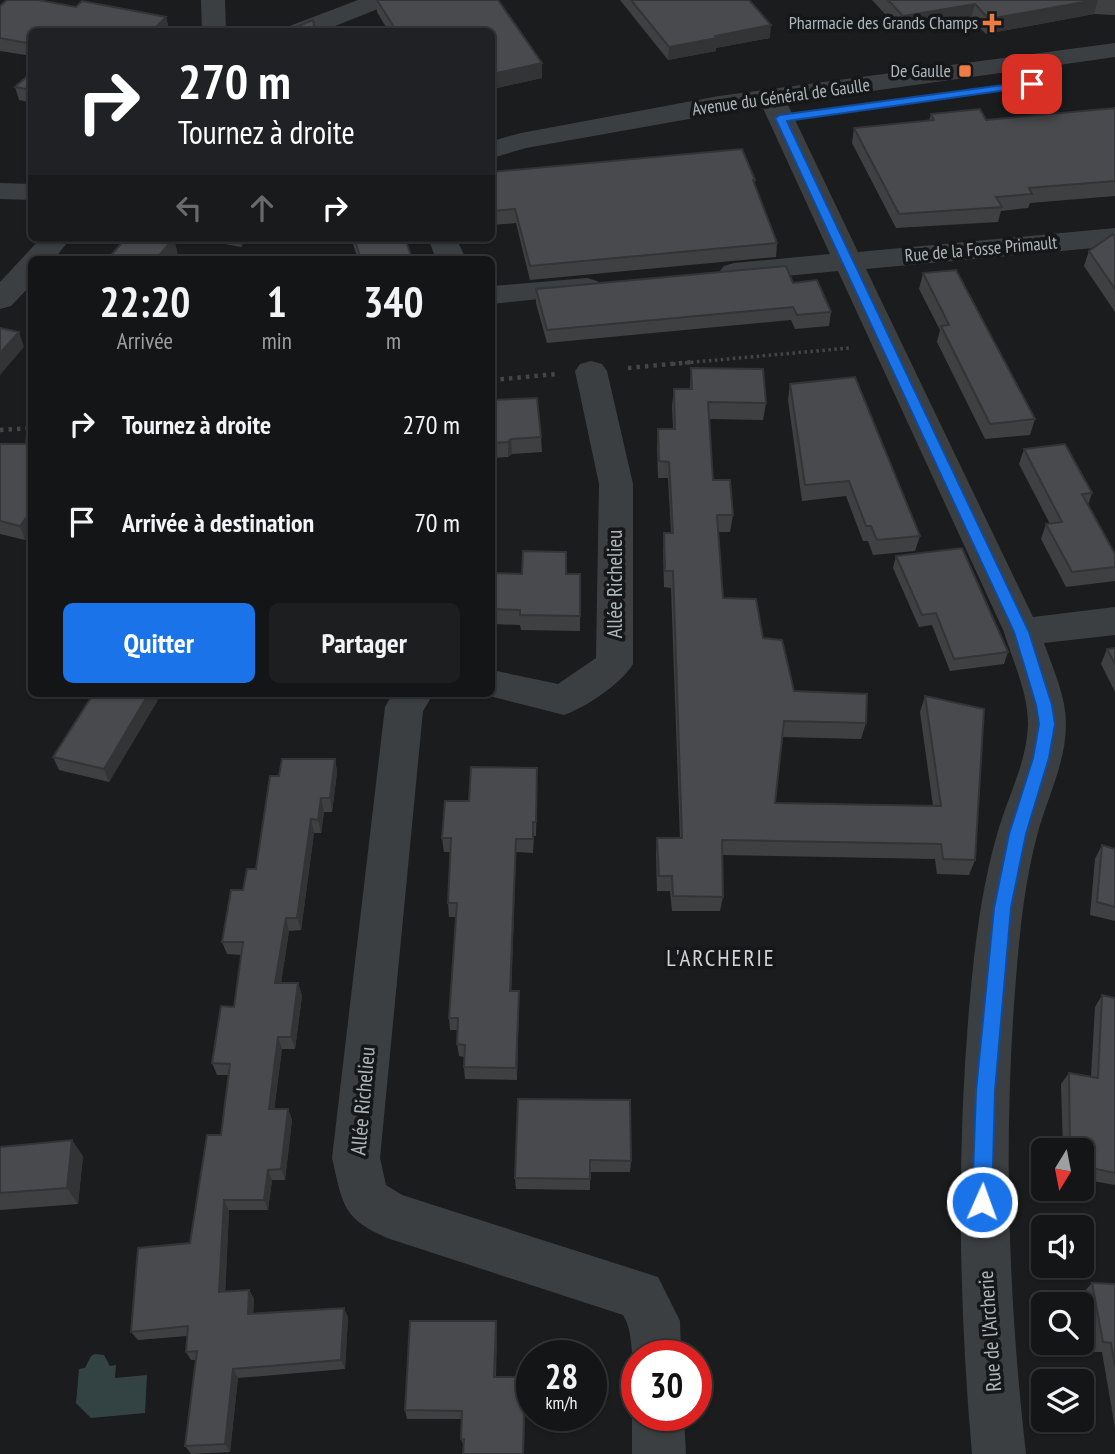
<!DOCTYPE html>
<html lang="fr">
<head>
<meta charset="utf-8">
<style>
  :root { --surface:#141516; --page:#1d1e1f; --text:#f1f3f6; --muted:#9d9fa1; --line:#333435; --accent:#1a73e8 }
  body { margin:0; font-family:"PT Sans Narrow",sans-serif; background:var(--page); color:var(--text); height:100vh; display:flex; flex-direction:column; font-size:26px; white-space:nowrap }
  * { box-sizing:border-box; margin:0 }
  p { font-size:23px; color:var(--muted) }
  .icon { flex:none; width:38px; height:38px; fill:none; stroke:currentColor; stroke-width:2; stroke-linecap:round; stroke-linejoin:round }
  .map { position:relative; flex:1; overflow:hidden }
  .sheet { position:absolute; left:28px; top:256px; width:467px; height:441px; display:flex; flex-direction:column; background:var(--surface); border-radius:10px; box-shadow:0 2px 5px #0004,0 0 0 2px var(--line) }
  .sheet>* { flex:none }
  .hud { position:absolute; left:28px; top:28px; width:467px; height:214px; border-radius:10px; box-shadow:0 2px 5px #0004,0 0 0 2px var(--line); background:#202124; color:#fff; overflow:hidden }
  .needle { width:46px; rotate:190deg }
  .fabs { position:absolute; left:1031px; top:1138px; display:grid; gap:14px }
  .fabs a { display:grid; place-items:center; width:63px; height:63px; border-radius:10px; background:var(--surface); box-shadow:0 2px 5px #0004,0 0 0 2px var(--line); font-size:35px }
  .speed { position:absolute; left:516px; top:1340px; display:flex; gap:14px; font-size:35px; font-weight:700; text-align:center }
  .speed>* { display:grid; place-content:center; width:91px; height:91px; border-radius:50%; background:var(--surface); box-shadow:0 2px 5px #0004,0 0 0 2px var(--line); line-height:1 }
  .speed small { font-size:18px; font-weight:400 }
  .speed .limit { border:10px solid #d22; background:#fff; color:#111 }
  .pin { position:absolute; display:grid; place-items:center; width:60px; height:60px; color:#fff; margin:-30px; border-radius:14px; box-shadow:0 4px 10px #0006 }
  .me { position:absolute; width:77px; margin:-38px; rotate:2deg; stroke-linejoin:round; filter:drop-shadow(0 0 5px #0008) }
  .turn { display:flex; align-items:center; gap:24px; height:147px; padding:0 35px; font-size:32px }
  .turn .icon { width:91px; height:91px; stroke-width:2.5 }
  .turn b { display:block; font-size:49px; line-height:60px }
  .lanes { display:flex; align-items:center; height:66px; padding:0 35px; background:#0003; justify-content:center; gap:35px; direction:ltr }
  .lanes .off { opacity:.35 }
  .eta { display:flex; justify-content:space-evenly; align-items:center; height:119px; text-align:center }
  .eta b { font-size:42px; font-weight:700; line-height:49px }
  .action { display:flex; gap:14px; margin-top:auto; padding:14px 35px }
  .action a { flex:1; height:80px; border-radius:10px; background:var(--accent); color:#fff; font-size:28px; font-weight:700; line-height:80px; text-align:center }
  .action a+a { background:var(--page); color:var(--text) }
  ul { padding:0; list-style:none }
  li { display:flex; align-items:center; gap:21px; height:98px; padding:0 35px }
  li div { flex:1 }
  li b { display:block; font-size:26px }
  li em { font-style:normal }
  .map>svg:first-child { display:block }
  .water { fill:#334243 }
  .lines { fill:none; stroke-linecap:round; stroke-linejoin:round }
  .path-far1 { stroke:#424649; stroke-width:3.5; stroke-dasharray:2.5 3.5; stroke-linecap:butt }
  .path { stroke:#424649; stroke-width:4.5; stroke-dasharray:3.5 5; stroke-linecap:butt }
  .minor { fill:#3c3f42; fill-rule:evenodd }
  .wall { fill:#3e4042 }
  .shaded-wall { fill:#323436 }
  .building { fill:#484a4d; stroke:#323436; stroke-width:2 }
  .route { fill:#1a73e8; stroke:#114b97; stroke-width:2 }
  .poi-dot { fill:#ee7b42; stroke:#161718; stroke-width:2.5 }
  .labels { text-anchor:middle; stroke-width:7; stroke-linejoin:round; paint-order:stroke }
  .far-poi-label { font-size:18px; fill:#aeb7bc; stroke:#161718; text-anchor:end }
  .far-street-label { font-size:18px; fill:#aeb7bc; stroke:#161718 }
  .street-label { font-size:21px; fill:#aeb7bc; stroke:#161718 }
  .neighbourhood-label { font-size:23px; letter-spacing:2px; fill:#cfd4d8; stroke:#161718 }
</style>
</head>
<body>
<div class="map">
<svg width="1115" height="1454" viewBox="0 0 1115 1454">
  <rect width="100%" height="100%" fill="#1b1c1d"/>
  <polygon class="water" points="95,1354 104,1355 110,1366 116,1365 115,1378 147,1375 145,1413 91,1418 76,1403 79,1369 85,1368 91,1356"/>
  <g class="lines">
    <polyline class="path-far1" points="673,364 849,348"/>
    <g class="path">
      <polyline points="628,368 692,362"/>
      <polyline points="492,380 557,374"/>
      <polyline points="0,430 32,428"/>
    </g>
    <g class="minor">
      <polygon points="201,0 225,0 226,32 202,32"/>
      <polygon points="358,0 392,0 388,5 320,32 284,32 287,27"/>
      <path d="M1115,43v14l-328,46 71,149 257,-24v18l-249,23 167,348 82,-10v28l-71,8c9,26 22,53 22,81 0,38 -18,72 -28,108 -13,47 -18,97 -22,146 -13,159 -8,318 10,476h-54c-14,-159 -16,-318 0,-477 5,-49 12,-99 26,-146 10,-35 29,-69 30,-107 0,-32 -15,-62 -24,-92l-166,-361 -104,10 -10,-3 -5,-6 5,-6 10,-3 96,-9 -68,-148 -236,42 -34,10v-17l29,-8 198,-37z"/>
      <polygon points="0,183 32,184 32,200 0,199"/>
      <polygon points="41,238 71,238 54,259 32,259 32,284 11,306 0,309 0,282"/>
      <polygon points="428,238 456,238 466,259 436,259"/>
      <polygon points="587,278 597,281 602,287 597,293 492,304 492,286"/>
      <path d="M591,361l11,3 5,7 26,113v180c-11,19 -48,44 -69,51l-86,-22h14v-23l66,14 38,-26 3,-174 -24,-113 5,-7z"/>
      <path d="M393,693h41l-11,18 -43,447 6,27 16,10 256,82 22,44 1,35h-44v16c-8,-20 -3,-39 -14,-57l-233,-76c-48,-20 -47,-34 -58,-81l53,-451z"/>
      <polygon points="637,1404 637,1416 684,1416 686,1454 632,1454 632,1416"/>
    </g>
  </g>
  <g class="wall">
    <polygon points="376,0 498,0 542,63 542,78 492,89 492,32 389,32 377,12"/>
    <polygon points="620,0 749,0 770,38 716,48 716,51 668,60"/>
    <polygon points="872,0 1115,0 1115,15 1094,14 986,34 971,19 901,31"/>
    <polygon points="0,6 76,7 166,17 169,30 167,32 32,32 32,56 0,51"/>
    <polygon points="32,72 32,103 19,100 15,87"/>
    <polygon points="1115,108 1115,196 1030,203 1028,208 1001,211 998,222 896,228 852,143 854,128 929,121 931,114 986,120"/>
    <polygon points="492,172 755,180 754,185 777,243 776,257 530,280 516,223 492,225"/>
    <polygon points="1115,237 1115,312 1084,266 1089,251"/>
    <polygon points="202,238 248,238 241,247 203,240"/>
    <polygon points="351,238 405,238 412,259 358,259"/>
    <polygon points="923,273 1035,419 1030,435 985,439 937,342 940,330 919,289"/>
    <polygon points="793,283 831,312 829,326 795,329 791,320 547,343 536,303 536,289"/>
    <polygon points="691,368 766,403 763,420 709,419 713,480 733,515 730,532 718,532 723,598 763,638 794,691 866,723 861,739 782,737 775,803 933,806 920,712 925,696 975,860 969,875 937,874 935,859 722,855 723,897 720,911 672,911 670,891 657,891 656,853 657,838 680,838 671,588 664,587 663,550 664,533 671,533 668,478 658,478 657,446 658,429 673,429 672,406 674,389 690,389"/>
    <polygon points="790,384 920,536 915,551 873,555 868,541 863,541 846,496 802,501 788,400"/>
    <polygon points="32,387 32,531 25,540 0,534 0,444 26,444"/>
    <polygon points="492,400 541,437 542,452 512,454 508,457 492,458"/>
    <polygon points="1024,449 1092,493 1088,505 1115,554 1115,581 1066,587 1041,539 1046,524 1050,524 1019,464"/>
    <polygon points="896,556 1008,652 1004,664 950,671 932,625 919,627 893,568"/>
    <polygon points="492,573 580,574 580,631 521,630 520,625 492,624"/>
    <polygon points="1115,648 1115,692 1101,664 1107,649"/>
    <polygon points="94,693 162,693 109,782 59,770 53,757"/>
    <polygon points="335,759 337,772 332,812 324,812 321,833 314,833 301,930 289,931 281,983 298,983 302,996 295,1049 282,1049 274,1109 288,1109 292,1120 285,1180 272,1180 268,1210 229,1210 225,1291 249,1290 254,1299 253,1313 348,1317 345,1369 238,1378 230,1452 191,1454 185,1446 196,1360 191,1360 186,1352 187,1336 138,1340 131,1332 190,1243 221,1135 229,1075 217,1075 212,1063 234,1007 242,955 227,954 222,942 243,890 256,869 279,776"/>
    <polygon points="537,782 536,836 534,836 533,853 516,852 511,991 519,991 517,1080 465,1079 464,1067 464,1057 459,1056 457,1044 458,1030 450,1030 449,1018 456,917 449,917 448,903 450,852 444,852 442,838 469,801"/>
    <polygon points="1102,845 1115,849 1115,921 1090,915 1095,859"/>
    <polygon points="1102,995 1115,998 1115,1185 1082,1179 1082,1150 1063,1150 1061,1084 1069,1073 1091,1076 1095,1007"/>
    <polygon points="518,1099 631,1161 630,1172 590,1172 590,1190 516,1189 515,1178"/>
    <polygon points="0,1147 83,1156 78,1204 0,1210"/>
    <polygon points="1092,1283 1115,1284 1115,1428 1102,1352 1094,1352 1083,1293"/>
    <polygon points="496,1321 497,1331 496,1377 525,1386 524,1454 463,1454 464,1447 461,1439 462,1419 407,1419 405,1410"/>
  </g>
  <g class="shaded-wall">
    <polygon points="1098,0 1094,14 986,34 989,19"/>
    <polygon points="975,4 971,19 901,31 903,16"/>
    <polygon points="166,17 169,30 167,32 151,32"/>
    <polygon points="771,25 770,38 716,48 716,51 668,60 669,47 715,36"/>
    <polygon points="542,63 542,78 492,89 492,74"/>
    <polygon points="174,238 179,259 156,259"/>
    <polygon points="239,238 248,238 241,247"/>
    <polygon points="19,332 24,347 0,375 0,353"/>
    <polygon points="511,439 512,454 508,457 508,442"/>
    <polygon points="32,510 32,531 25,540 20,526"/>
    <polygon points="149,693 162,693 109,782 104,769"/>
    <polygon points="335,759 337,772 332,812 330,798"/>
    <polygon points="321,798 324,812 321,833 318,820"/>
    <polygon points="311,819 314,833 301,930 297,918"/>
    <polygon points="516,839 516,852 511,1004 510,991"/>
    <polygon points="286,918 289,931 279,995 275,983"/>
    <polygon points="298,983 302,996 295,1049 291,1037"/>
    <polygon points="519,991 519,1004 517,1080 516,1068"/>
    <polygon points="278,1037 282,1049 273,1120 269,1109"/>
    <polygon points="288,1109 292,1120 285,1180 281,1169"/>
    <polygon points="72,1140 83,1156 78,1204 67,1188"/>
    <polygon points="268,1170 272,1180 268,1210 264,1200"/>
    <polygon points="224,1200 229,1210 225,1301 219,1292"/>
    <polygon points="249,1290 254,1299 253,1323 248,1314"/>
    <polygon points="344,1308 348,1317 345,1369 341,1360"/>
    <polygon points="496,1321 497,1331 495,1385 494,1377"/>
    <polygon points="233,1369 238,1378 230,1452 225,1444"/>
  </g>
  <g class="building">
    <polygon points="7,0 38,0 76,7 82,1 166,17 151,32 32,32 32,44 0,38 0,6"/>
    <polygon points="377,0 498,0 542,63 492,74 492,32 397,32"/>
    <polygon points="631,0 749,0 771,25 715,36 717,38 669,47"/>
    <polygon points="888,0 1095,0 989,19 975,4 903,16"/>
    <polygon points="313,20 315,32 284,32"/>
    <polygon points="32,72 32,90 15,87"/>
    <polygon points="1115,108 1115,181 1029,188 1032,194 996,197 1002,207 899,214 854,128 934,120 931,114 980,109 986,120"/>
    <polygon points="742,149 755,180 753,180 777,243 530,266 515,209 492,211 492,172"/>
    <polygon points="1113,234 1115,237 1115,289 1089,251"/>
    <polygon points="126,238 174,238 156,259 108,259"/>
    <polygon points="354,238 405,238 412,259 361,259"/>
    <polygon points="786,266 793,283 817,280 831,312 797,315 793,307 547,330 536,289"/>
    <polygon points="956,270 1035,419 990,424 941,326 949,325 923,273"/>
    <polygon points="0,328 19,332 0,353"/>
    <polygon points="691,368 763,369 766,403 708,402 713,480 730,480 733,515 717,515 723,598 756,599 763,638 782,640 794,691 867,694 866,723 784,721 775,803 941,806 925,696 984,709 975,860 943,859 941,844 722,840 723,897 673,896 672,876 659,876 657,838 682,838 673,571 665,571 664,533 673,533 669,462 659,461 658,429 675,429 674,389 692,389"/>
    <polygon points="855,377 920,536 877,540 871,526 866,526 849,481 805,485 790,384"/>
    <polygon points="32,387 32,510 20,526 0,521 0,444 26,444"/>
    <polygon points="537,398 541,437 511,439 508,442 492,443 492,400"/>
    <polygon points="1065,444 1092,493 1082,494 1115,554 1115,567 1072,572 1046,524 1062,522 1024,449"/>
    <polygon points="962,548 1008,652 954,659 936,613 922,615 896,556"/>
    <polygon points="523,551 566,552 566,574 580,574 580,616 520,615 520,610 492,609 492,573 522,574"/>
    <polygon points="1115,648 1115,664 1107,649"/>
    <polygon points="94,693 149,693 104,769 53,757"/>
    <polygon points="282,759 335,759 330,798 321,798 318,820 311,819 297,918 286,918 275,983 298,983 291,1037 278,1037 269,1109 288,1109 281,1169 268,1170 264,1200 224,1200 219,1292 249,1290 248,1314 344,1308 341,1360 233,1369 225,1444 185,1446 197,1351 186,1352 188,1326 131,1332 138,1248 190,1243 207,1135 221,1135 230,1064 212,1063 221,1006 234,1007 243,942 222,942 231,890 243,890 247,869 256,869 270,776 279,776"/>
    <polygon points="471,767 537,768 536,822 533,822 533,839 516,839 510,991 519,991 516,1068 464,1067 465,1045 457,1044 458,1018 449,1018 457,903 448,903 451,838 442,838 445,801 469,801"/>
    <polygon points="1102,845 1115,849 1115,907 1097,902"/>
    <polygon points="1102,995 1115,998 1115,1173 1082,1166 1082,1150 1070,1150 1069,1073 1098,1078"/>
    <polygon points="518,1099 630,1100 631,1161 590,1160 590,1179 515,1178"/>
    <polygon points="72,1140 67,1188 0,1193 0,1147"/>
    <polygon points="1092,1283 1115,1284 1115,1366 1111,1343 1103,1342"/>
    <polygon points="410,1321 496,1321 494,1377 525,1377 523,1454 463,1454 464,1439 461,1439 462,1411 405,1410"/>
  </g>
  <polygon class="route" points="1032,81 1035,82 1035,86 787,121 1029,632 1052,705 1055,724 1049,758 1026,834 1011,908 995,1091 992,1202 989,1209 982,1212 975,1209 972,1202 976,1091 994,908 1009,834 1033,758 1039,724 1036,705 1014,632 775,118 780,115"/>
  <g class="poi-dot">
    <path d="M988.5 12.5h7v7h7v7h-7v7h-7v-7h-7v-7h7z"/>
    <rect x="958" y="64" width="14" height="14" rx="3.5"/>
  </g>
  <g class="labels">
    <g class="far-poi-label">
      <text x="978" y="29">Pharmacie des Grands Champs</text>
      <text x="951" y="77">De Gaulle</text>
    </g>
    <g class="far-street-label">
      <text transform="translate(781 97) rotate(-8)" y="6">Avenue du Général de Gaulle</text>
      <text transform="translate(981 249) rotate(-5)" y="6">Rue de la Fosse Primault</text>
    </g>
    <g class="street-label">
      <text transform="translate(615 584) rotate(-90)" y="7">Allée Richelieu</text>
      <text transform="translate(363 1101) rotate(-85)" y="7">Allée Richelieu</text>
      <text transform="translate(990 1331) rotate(-94)" y="7">Rue de l'Archerie</text>
    </g>
    <g class="neighbourhood-label">
      <text x="721" y="966">L'ARCHERIE</text>
    </g>
  </g>
</svg>
<div class="fabs">
<a><svg class="needle" viewBox="-14 -14 28 28"><path d="M0-13l5 13h-10z" fill="#e53935"/><path d="M0 13l5-13h-10z" fill="#9d9fa1"/></svg></a>
<a><svg class="icon" aria-label="sound" viewBox="0 0 24 24"><path d="M4 9h4l5-4v14l-5-4H4zM17 9q2 3 0 6"/></svg></a>
<a><svg class="icon" aria-label="search" viewBox="0 0 24 24"><circle cx="10" cy="10" r="6"/><path d="M15 15l6 6"/></svg></a>
<a><svg class="icon" aria-label="layers" viewBox="0 0 24 24"><path d="M12 4l9 5-9 5-9-5zM3 14l9 5 9-5"/></svg></a>
</div>
<div class="speed"><div>28<small>km/h</small></div><div class="limit">30</div></div>
<div class="pin" style="left:1032px;top:84px;background:#d93025"><svg class="icon" aria-label="arrive" viewBox="0 0 24 24"><path d="M6 21V4h12l-3 4 3 4H6"/></svg></div>
<svg class="me" style="left:982px;top:1202px" viewBox="-20 -20 40 40"><circle r="17" fill="#1a73e8" stroke="#fff" stroke-width="3"/><path d="M0-11L8 9 0 5-8 9z" fill="#fff"/></svg>
<div class="hud">
<div class="turn"><svg class="icon" aria-label="right" viewBox="0 0 24 24"><path d="M7 20v-9h11M14 6l5 5-5 5"/></svg><div><b>270 m</b>Tournez à droite</div></div>
<div class="lanes"><svg class="icon off" aria-label="left" viewBox="0 0 24 24"><path d="M17 20v-9H6M10 6l-5 5 5 5"/></svg><svg class="icon off" aria-label="ahead" viewBox="0 0 24 24"><path d="M12 20V5M6 11l6-6 6 6"/></svg><svg class="icon" aria-label="right" viewBox="0 0 24 24"><path d="M7 20v-9h11M14 6l5 5-5 5"/></svg></div>
</div>
<section class="sheet">
<div class="eta">
<div><b>22:20</b><p>Arrivée</p></div>
<div><b>1</b><p>min</p></div>
<div><b>340</b><p>m</p></div>
</div>
<ul>
<li><svg class="icon" aria-label="right" viewBox="0 0 24 24"><path d="M7 20v-9h11M14 6l5 5-5 5"/></svg><div><b>Tournez à droite</b></div><em>270 m</em></li>
<li><svg class="icon" aria-label="arrive" viewBox="0 0 24 24"><path d="M6 21V4h12l-3 4 3 4H6"/></svg><div><b>Arrivée à destination</b></div><em>70 m</em></li>
</ul>
<div class="action"><a>Quitter</a><a>Partager</a></div>
</section>
</div>
</body>
</html>
